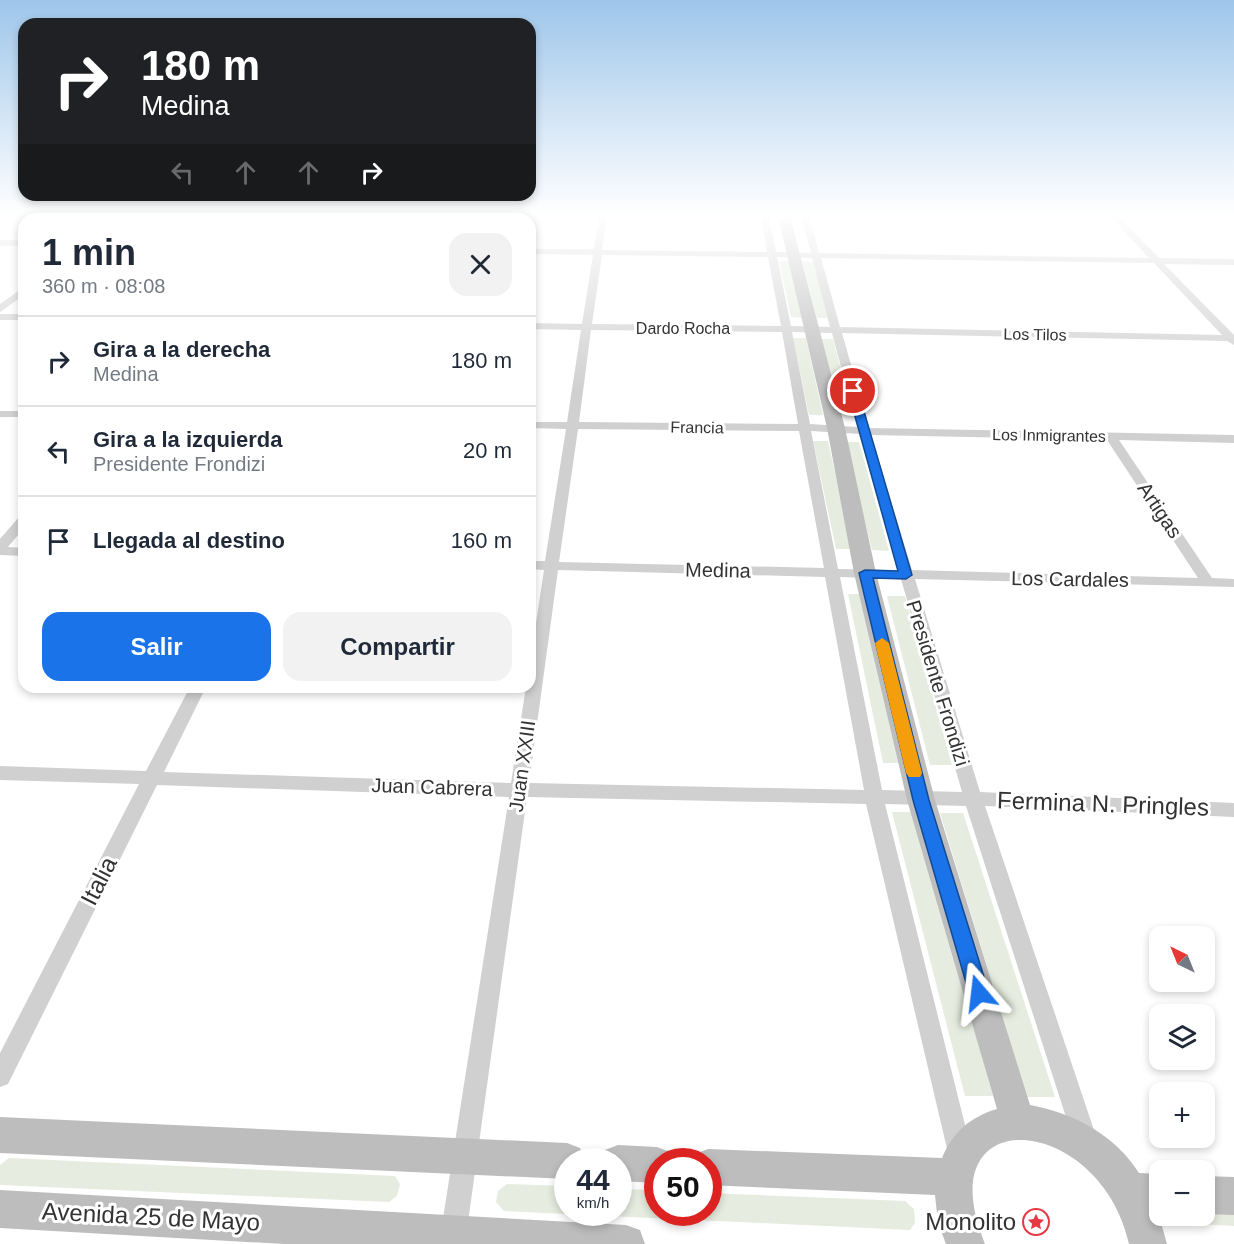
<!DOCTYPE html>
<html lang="es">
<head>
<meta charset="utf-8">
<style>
  :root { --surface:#fff; --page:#f2f2f3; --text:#1f2937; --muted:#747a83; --line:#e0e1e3; --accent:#1a73e8 }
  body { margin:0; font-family:Helvetica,sans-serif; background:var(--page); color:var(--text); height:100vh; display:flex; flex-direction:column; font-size:22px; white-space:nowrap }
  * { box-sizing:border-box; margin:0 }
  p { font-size:20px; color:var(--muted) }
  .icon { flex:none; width:33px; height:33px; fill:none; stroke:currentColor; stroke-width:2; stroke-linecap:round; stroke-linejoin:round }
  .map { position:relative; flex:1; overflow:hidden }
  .details { position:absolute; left:18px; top:213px; width:518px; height:480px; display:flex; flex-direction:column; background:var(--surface); border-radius:18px; box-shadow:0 3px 9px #0003 }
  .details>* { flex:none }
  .top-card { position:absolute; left:18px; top:18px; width:518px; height:183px; border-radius:18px; box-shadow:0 3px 9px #0003; background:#202124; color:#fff; overflow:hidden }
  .needle { width:39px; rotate:317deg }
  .controls { position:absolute; left:1149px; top:926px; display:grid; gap:12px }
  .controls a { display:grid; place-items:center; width:66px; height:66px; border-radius:12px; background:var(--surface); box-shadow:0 3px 9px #0003; font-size:30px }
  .speed { position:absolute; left:554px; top:1148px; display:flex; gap:12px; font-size:30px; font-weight:700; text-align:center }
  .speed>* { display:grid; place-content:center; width:78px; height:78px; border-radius:50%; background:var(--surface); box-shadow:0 3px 9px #0003; line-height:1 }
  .speed small { font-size:15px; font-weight:400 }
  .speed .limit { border:9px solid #d22; background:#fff; color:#111 }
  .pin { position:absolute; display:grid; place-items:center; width:51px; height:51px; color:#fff; margin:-26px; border:3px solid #fff; border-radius:50%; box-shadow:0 2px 6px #0007 }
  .me { position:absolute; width:66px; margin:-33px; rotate:343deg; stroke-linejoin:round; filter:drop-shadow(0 0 4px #0008) }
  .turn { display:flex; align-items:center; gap:21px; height:126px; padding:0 24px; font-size:27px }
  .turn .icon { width:78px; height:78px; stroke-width:2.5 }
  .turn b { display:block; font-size:42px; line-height:51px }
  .lanes { display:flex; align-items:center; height:57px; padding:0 24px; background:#0003; justify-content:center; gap:30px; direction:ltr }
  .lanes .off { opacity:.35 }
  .round { display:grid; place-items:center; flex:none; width:63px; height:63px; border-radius:18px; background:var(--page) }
  .headline { display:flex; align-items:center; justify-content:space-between; height:102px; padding:0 24px }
  h1 { font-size:36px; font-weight:700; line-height:45px }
  .action { display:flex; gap:12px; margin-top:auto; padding:12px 24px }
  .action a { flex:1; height:69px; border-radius:18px; background:var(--accent); color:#fff; font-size:24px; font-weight:700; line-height:69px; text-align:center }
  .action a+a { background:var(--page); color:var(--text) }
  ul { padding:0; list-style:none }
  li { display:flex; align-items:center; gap:18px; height:90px; padding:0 24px; border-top:2px solid var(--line) }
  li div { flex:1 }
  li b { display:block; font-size:22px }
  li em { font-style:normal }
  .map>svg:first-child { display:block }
  .green { fill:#e6ecdf }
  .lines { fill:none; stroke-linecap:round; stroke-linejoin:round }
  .street { fill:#d0d0d0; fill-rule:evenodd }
  .secondary { fill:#bdbdbd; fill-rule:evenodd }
  .route { fill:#1a73e8; stroke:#114b97; stroke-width:1.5 }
  .slow { fill:#f59e0b }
  .labels { text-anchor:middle; stroke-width:6; stroke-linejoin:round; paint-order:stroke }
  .far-street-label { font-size:16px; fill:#333; stroke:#fff }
  .street-label { font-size:20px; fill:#333; stroke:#fff }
  .near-street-label { font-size:24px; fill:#333; stroke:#fff }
  .near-poi-label { font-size:24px; fill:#333; stroke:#fff; text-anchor:end }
</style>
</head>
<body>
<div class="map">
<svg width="1234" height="1244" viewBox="0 0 1234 1244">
  <rect width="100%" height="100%" fill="#fff"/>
  <g class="green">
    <polygon points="779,261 790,261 803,318 791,317"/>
    <polygon points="802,261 813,262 828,318 817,318"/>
    <polygon points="793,338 806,338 823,415 809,415"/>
    <polygon points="820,339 833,339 853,416 839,415"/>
    <polygon points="813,441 828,441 852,549 836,549"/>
    <polygon points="845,442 859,442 889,551 872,550"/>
    <polygon points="848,594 866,594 905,763 883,763"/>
    <polygon points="887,596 905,596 952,765 930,765"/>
    <polygon points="892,812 914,812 993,1096 965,1096"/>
    <polygon points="940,813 963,813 1055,1097 1027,1097"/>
    <polygon points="9,1158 395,1176 400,1184 397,1196 389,1202 0,1185 0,1165"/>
    <polygon points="507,1184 567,1186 567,1212 618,1212 618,1189 657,1190 657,1212 708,1212 708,1193 905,1201 914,1209 915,1223 910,1230 504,1211 496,1202 498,1191"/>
    <polygon points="1205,1210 1234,1211 1234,1226 1178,1223 1175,1215 1204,1215"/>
  </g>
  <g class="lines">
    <g class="street">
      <polygon points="108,216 117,216 115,219 106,219"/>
      <polygon points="277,216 285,216 283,219 275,219"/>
      <polygon points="434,216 442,216 441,219 433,219"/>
      <path d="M599,216h8l-5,34 165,2 -6,-36h8l7,36 35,1 -10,-37h8l10,37 330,5 -39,-42h9l40,42 75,1v6l-70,-1 70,71v10l-7,-4 -385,-8 27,95 365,7v8l-115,-3 93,138 22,1v8l-319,-8 65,213 254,11v14l-249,-11 112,333 -4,8 -8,4 -8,-4 -4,-8 -107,-333 -81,-2 87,349 -3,9 -9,3 -9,-3 -3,-9 -82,-349 -339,-7 -62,447h-26l70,-447 -352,-12 -149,299 -8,3v-34l139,-269 -139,-4v-14l146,5 44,-84h16l-42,85 347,11 15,-96h4v-24l14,-93 -14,-1v-8h15l21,-132 -36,-1v-6h37l14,-92 -51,-1v-6l52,1 11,-69 -63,-1v-5h64zM602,255l166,2 13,69 -189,-2zM777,257l35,1 18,69 -39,-1zM821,258l333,5 68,72 -382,-8zM591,330l191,2 16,92 -219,-2zM792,332l40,1 25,94 -47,-3zM578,429l221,2 25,137 -265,-6zM811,431l48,3 39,136 -60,-1zM871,435l236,5 91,138 -286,-8zM558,570l267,7 39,213 -335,-7zM840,577l61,2 61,213 -80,-2z"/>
      <rect x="0" y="240" width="24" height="6"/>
      <polygon points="24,287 24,295 0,312 0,304"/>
      <rect x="0" y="314" width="24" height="6"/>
      <rect x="0" y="411" width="24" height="6"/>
      <polygon points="24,516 24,528 8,547 24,548 24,556 0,555 0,539 19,517"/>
    </g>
    <g class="secondary">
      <path d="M778,216h12l55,212 31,145 59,227 95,305c44,8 85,30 109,68l21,1v38h-2l9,32h-38c-29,-131 -204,-146 -144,0h-39l-8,-21 -3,-28 -227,-10v-24h-16l3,-7 13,-5 234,9c11,-26 28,-41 55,-49l-90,-309 -53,-227 -27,-145z"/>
      <polygon points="0,1117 567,1143 580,1148 585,1161 567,1161 567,1179 0,1153"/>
      <polygon points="618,1145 657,1147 670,1152 674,1161 657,1161 657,1183 618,1181 618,1161 601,1161 605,1150"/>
      <polygon points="1204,1176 1234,1177 1234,1215 1204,1214"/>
      <polygon points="0,1190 626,1225 640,1230 645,1244 284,1244 0,1228"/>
    </g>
  </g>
  <linearGradient id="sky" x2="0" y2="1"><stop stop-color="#9ec6ea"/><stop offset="0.55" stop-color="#fff"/><stop offset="1" stop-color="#fff" stop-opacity="0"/></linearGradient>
  <rect width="1234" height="391" fill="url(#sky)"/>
  <polygon class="route" points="853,388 858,391 912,575 906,579 873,578 929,800 989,993 986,999 979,1002 972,999 969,993 913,800 859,573 865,570 898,571 848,391"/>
  <polygon class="slow" points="882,638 889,643 922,773 920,777 909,777 906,773 875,643"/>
  <defs>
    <symbol id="sight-ring" viewBox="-11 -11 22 22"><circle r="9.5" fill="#fff" stroke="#e63946" stroke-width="1.5"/><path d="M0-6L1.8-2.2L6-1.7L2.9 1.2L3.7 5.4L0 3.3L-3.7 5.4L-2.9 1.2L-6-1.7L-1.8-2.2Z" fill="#e63946"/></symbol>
  </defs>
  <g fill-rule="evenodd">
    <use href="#sight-ring" x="1021" y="1207" width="30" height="30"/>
  </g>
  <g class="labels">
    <g class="far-street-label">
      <text x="683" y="334">Dardo Rocha</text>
      <text transform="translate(1035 334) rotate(1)" y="6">Los Tilos</text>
      <text transform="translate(697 427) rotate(1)" y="6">Francia</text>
      <text transform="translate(1049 435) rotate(1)" y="6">Los Inmigrantes</text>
    </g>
    <g class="street-label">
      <text transform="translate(1160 510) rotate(56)" y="7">Artigas</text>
      <text transform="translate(718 570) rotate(1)" y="7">Medina</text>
      <text transform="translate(1070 579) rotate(1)" y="7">Los Cardales</text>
      <text transform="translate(938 683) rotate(73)" y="7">Presidente Frondizi</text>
      <text transform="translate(522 766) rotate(-82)" y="7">Juan XXIII</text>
      <text transform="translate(432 787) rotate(2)" y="7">Juan Cabrera</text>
    </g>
    <g class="near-street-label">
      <text transform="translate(1103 804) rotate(2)" y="8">Fermina N. Pringles</text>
      <text transform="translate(99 881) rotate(-63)" y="8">Italia</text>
      <text transform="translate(151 1217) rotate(3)" y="8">Avenida 25 de Mayo</text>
    </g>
    <g class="near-poi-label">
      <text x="1016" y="1230">Monolito</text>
    </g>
  </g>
</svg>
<div class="controls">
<a><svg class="needle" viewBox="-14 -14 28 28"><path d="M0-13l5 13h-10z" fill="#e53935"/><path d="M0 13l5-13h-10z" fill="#747a83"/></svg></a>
<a><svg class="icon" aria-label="layers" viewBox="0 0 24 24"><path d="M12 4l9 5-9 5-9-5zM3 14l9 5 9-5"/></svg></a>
<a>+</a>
<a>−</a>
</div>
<div class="speed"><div>44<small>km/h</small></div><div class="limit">50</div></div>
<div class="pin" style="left:853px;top:391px;background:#d93025"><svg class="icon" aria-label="arrive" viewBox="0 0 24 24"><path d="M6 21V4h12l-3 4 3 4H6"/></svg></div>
<svg class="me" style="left:979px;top:993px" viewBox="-20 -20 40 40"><path d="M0-17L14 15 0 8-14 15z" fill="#1a73e8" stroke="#fff" stroke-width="4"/></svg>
<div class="top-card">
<div class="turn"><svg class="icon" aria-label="right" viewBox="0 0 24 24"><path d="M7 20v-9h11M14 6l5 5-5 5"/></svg><div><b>180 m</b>Medina</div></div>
<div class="lanes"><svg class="icon off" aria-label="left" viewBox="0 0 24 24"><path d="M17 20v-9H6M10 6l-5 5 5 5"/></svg><svg class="icon off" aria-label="ahead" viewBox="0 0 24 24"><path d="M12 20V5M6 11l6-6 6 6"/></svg><svg class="icon off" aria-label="ahead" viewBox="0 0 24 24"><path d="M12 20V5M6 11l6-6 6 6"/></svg><svg class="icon" aria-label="right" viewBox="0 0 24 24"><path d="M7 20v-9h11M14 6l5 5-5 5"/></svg></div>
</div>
<section class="details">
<div class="headline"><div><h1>1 min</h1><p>360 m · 08:08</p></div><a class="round"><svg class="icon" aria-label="close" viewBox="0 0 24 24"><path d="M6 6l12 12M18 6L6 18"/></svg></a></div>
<ul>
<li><svg class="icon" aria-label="right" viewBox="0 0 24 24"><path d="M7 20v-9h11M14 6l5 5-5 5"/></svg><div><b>Gira a la derecha</b><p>Medina</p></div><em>180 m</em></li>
<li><svg class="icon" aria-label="left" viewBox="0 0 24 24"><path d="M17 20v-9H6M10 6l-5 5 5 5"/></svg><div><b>Gira a la izquierda</b><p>Presidente Frondizi</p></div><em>20 m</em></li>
<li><svg class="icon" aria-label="arrive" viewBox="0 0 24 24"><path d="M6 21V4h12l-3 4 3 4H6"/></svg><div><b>Llegada al destino</b></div><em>160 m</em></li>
</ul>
<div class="action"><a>Salir</a><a>Compartir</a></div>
</section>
</div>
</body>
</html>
